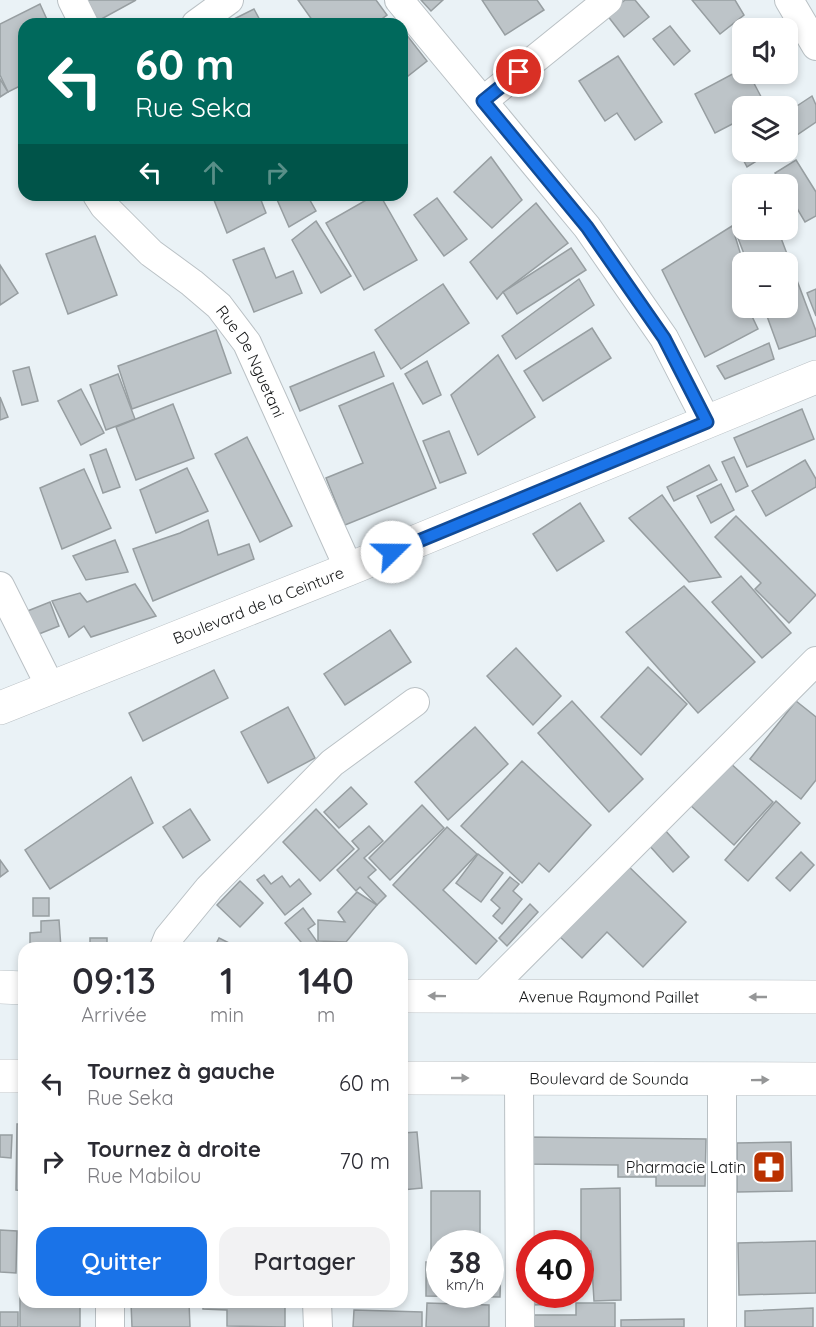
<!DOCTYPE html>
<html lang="fr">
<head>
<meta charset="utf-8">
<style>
  :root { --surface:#fff; --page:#f2f2f3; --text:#2b2b33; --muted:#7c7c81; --accent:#1a73e8 }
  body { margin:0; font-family:Quicksand,sans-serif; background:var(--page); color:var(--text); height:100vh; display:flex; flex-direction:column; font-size:22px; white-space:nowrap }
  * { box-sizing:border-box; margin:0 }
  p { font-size:20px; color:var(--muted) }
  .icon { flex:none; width:33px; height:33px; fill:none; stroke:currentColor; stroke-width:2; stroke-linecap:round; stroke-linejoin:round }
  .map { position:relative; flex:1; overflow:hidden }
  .sheet { position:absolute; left:18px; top:942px; width:390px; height:366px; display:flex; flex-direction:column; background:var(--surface); border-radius:18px; box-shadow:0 3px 9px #0003 }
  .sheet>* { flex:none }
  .top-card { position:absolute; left:18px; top:18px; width:390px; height:183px; border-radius:18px; box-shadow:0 3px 9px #0003; background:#00695c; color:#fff; overflow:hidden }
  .controls { position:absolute; left:732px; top:18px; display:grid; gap:12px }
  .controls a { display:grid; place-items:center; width:66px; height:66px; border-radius:12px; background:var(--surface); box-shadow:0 3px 9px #0003; font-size:30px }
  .speed { position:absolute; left:426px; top:1230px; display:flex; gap:12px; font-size:30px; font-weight:700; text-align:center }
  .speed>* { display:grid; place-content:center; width:78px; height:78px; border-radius:50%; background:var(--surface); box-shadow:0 3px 9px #0003; line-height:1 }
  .speed small { font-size:15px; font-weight:400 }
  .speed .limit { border:9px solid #d22; background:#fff; color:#111 }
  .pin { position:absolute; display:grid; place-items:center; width:51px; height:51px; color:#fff; margin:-26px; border:3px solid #fff; border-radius:50%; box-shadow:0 2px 6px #0007 }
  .me { position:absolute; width:66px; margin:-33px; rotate:68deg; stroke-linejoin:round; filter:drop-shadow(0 0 4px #0008) }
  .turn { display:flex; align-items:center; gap:21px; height:126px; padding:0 18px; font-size:27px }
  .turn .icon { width:78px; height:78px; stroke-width:2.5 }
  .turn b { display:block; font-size:42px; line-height:51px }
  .lanes { display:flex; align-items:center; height:57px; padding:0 18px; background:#0003; justify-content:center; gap:30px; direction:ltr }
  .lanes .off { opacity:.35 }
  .eta { display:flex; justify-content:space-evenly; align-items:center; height:102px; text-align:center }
  .eta b { font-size:36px; font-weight:600; line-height:42px }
  .cta { display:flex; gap:12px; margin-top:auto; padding:12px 18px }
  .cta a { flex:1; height:69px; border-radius:18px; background:var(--accent); color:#fff; font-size:24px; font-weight:600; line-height:69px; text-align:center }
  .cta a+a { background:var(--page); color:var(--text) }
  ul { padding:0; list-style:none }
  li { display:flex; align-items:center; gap:18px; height:78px; padding:0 18px }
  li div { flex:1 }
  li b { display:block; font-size:22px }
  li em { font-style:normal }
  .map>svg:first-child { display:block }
  .building { fill:#bdc4c8; stroke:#979ea1; stroke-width:1.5 }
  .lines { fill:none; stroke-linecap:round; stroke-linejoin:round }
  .street-casing { stroke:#bac1c5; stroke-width:30 }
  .secondary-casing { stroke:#bac1c5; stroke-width:34 }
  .street { stroke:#fff; stroke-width:28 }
  .secondary { stroke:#fff; stroke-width:33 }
  .oneway { fill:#959697 }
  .route-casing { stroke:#114b97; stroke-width:15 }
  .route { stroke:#1a73e8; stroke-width:10 }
  .labels { text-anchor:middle; stroke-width:5; stroke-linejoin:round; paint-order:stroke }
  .street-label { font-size:16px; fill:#141617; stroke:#fff }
  .poi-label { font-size:16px; fill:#141617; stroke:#fff; text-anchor:end }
</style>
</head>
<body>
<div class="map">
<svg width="816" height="1327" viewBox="0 0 816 1327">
  <rect width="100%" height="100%" fill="#eaf2f6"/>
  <g class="building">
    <polygon points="84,0 136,0 96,22"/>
    <polygon points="298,0 376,0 387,15 375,24 315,24"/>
    <polygon points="421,0 443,0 431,11"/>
    <polygon points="482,0 537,0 544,10 505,35"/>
    <polygon points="625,0 635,0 649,17 624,37 607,15"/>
    <polygon points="692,0 735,0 744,15 720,34"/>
    <polygon points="40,4 49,24 24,24 24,84 8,92 0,75 0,24"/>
    <polygon points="254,9 262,24 224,24"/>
    <polygon points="670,26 690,51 674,65 653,39"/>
    <polygon points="402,29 427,61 403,80 402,79"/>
    <polygon points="618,56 662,122 635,140 617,113 605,121 579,81"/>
    <polygon points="742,69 742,74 749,74 766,106 742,106 742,119 715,133 695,94"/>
    <polygon points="0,79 8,92 0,97"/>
    <polygon points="812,96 816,105 816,122 788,141 788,112"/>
    <polygon points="742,142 742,152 771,152 747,167 736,146"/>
    <polygon points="491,157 522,200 492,228 454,192"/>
    <polygon points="796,160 816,192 816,216 805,222 788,193 788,184 782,184 775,173"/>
    <polygon points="212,195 259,195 266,213 227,233"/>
    <polygon points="275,195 307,195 316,211 289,227"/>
    <polygon points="375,195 380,195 417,260 364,290 326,223"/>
    <polygon points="437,198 467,239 444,256 414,215"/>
    <polygon points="536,203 568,243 503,292 497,299 470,262"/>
    <polygon points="316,221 351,276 321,293 292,240"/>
    <polygon points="732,226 743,262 742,270 733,276 742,296 742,308 748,308 758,329 705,357 662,270"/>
    <polygon points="742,228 742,230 778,230 816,331 816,336 779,349 764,308 788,308 788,262 747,262 735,230"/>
    <polygon points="95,236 117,295 68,314 46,254"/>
    <polygon points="264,248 276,278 293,271 302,293 254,312 233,260"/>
    <polygon points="571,248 586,270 517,314 503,292"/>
    <polygon points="0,265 18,293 0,305"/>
    <polygon points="579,279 594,305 516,359 502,336"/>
    <polygon points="443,284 469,323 401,369 375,330"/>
    <polygon points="816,289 816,316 807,293"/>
    <polygon points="592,328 611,358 543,401 524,371"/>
    <polygon points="216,330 231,373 132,409 118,366"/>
    <polygon points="769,343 774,359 725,379 717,366"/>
    <polygon points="374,352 384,376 300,411 290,387"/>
    <polygon points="498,355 535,417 478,455 451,395"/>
    <polygon points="427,361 441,395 423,404 405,374"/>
    <polygon points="29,367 38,401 22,405 13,371"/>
    <polygon points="118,374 135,419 106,430 90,385"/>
    <polygon points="393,383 436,488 345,525 326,478 363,463 339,406"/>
    <polygon points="81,389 104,433 81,445 58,401"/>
    <polygon points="0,397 8,417 0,420"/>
    <polygon points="173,404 194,458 136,480 116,427"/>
    <polygon points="802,409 814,439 747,467 734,438"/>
    <polygon points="449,431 466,473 440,483 423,441"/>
    <polygon points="247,437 292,526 260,542 215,454"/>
    <polygon points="106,449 120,487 103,493 90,455"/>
    <polygon points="734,457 748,486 736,492 722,462"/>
    <polygon points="805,460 816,479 816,487 766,516 752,491"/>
    <polygon points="709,465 717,480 674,501 667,487"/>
    <polygon points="187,468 208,511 156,533 140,490"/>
    <polygon points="84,469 111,528 62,549 40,488"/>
    <polygon points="721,484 734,510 711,523 697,496"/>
    <polygon points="662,495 721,577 689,582 629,518"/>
    <polygon points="580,503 604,541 557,571 533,534"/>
    <polygon points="736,516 816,595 789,623 755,589 761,583 715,537"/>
    <polygon points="208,520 218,555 249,544 254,559 153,601 133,549 180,533"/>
    <polygon points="115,540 128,572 86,580 73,556"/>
    <polygon points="741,576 791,633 762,658 712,602"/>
    <polygon points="135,584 156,616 91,637 84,626 69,637 52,601 80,593 87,602"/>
    <polygon points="684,586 755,662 698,713 626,632"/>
    <polygon points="50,602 59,626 34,636 25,612"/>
    <polygon points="390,630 411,662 345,705 324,674"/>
    <polygon points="516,648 561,696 533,725 487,676"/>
    <polygon points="648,667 687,704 641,755 601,717"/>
    <polygon points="214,670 228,698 143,741 129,713"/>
    <polygon points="572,701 643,779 609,812 538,733"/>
    <polygon points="796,701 816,717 816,780 801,799 750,759"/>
    <polygon points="288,707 315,758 268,783 241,732"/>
    <polygon points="475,727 508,764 448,820 415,782"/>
    <polygon points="522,761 591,825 549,872 539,863 522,883 461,826"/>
    <polygon points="729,762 773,802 734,845 690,805"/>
    <polygon points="131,777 153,823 50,889 25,850"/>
    <polygon points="351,787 367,804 339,828 324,812"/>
    <polygon points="776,801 800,823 748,881 725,860"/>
    <polygon points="422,805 444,828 390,880 369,858"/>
    <polygon points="190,809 210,840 183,858 163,827"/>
    <polygon points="316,809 354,849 320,881 283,842"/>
    <polygon points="369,826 383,841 364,858 376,870 368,877 386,896 377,905 360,887 356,891 337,870 359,849 352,841"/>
    <polygon points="447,827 477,854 443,890 497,941 476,964 393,885"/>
    <polygon points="664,829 689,857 673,872 648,844"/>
    <polygon points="801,852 814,865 790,891 776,878"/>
    <polygon points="478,854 503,873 481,902 456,883"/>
    <polygon points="0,860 8,871 0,877"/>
    <polygon points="624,862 686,922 643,967 607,932 582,958 556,933"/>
    <polygon points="264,875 271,884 282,876 290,887 299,879 311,894 285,915 257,880"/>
    <polygon points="510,877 519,884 513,891 522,899 502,924 493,916 500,908 491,900"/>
    <polygon points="240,881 263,903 240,927 217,905"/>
    <polygon points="357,892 377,905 346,942 318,941 318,920 345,922 338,912"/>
    <rect x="33" y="898" width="16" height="18"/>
    <polygon points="530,904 538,912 507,946 499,938"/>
    <polygon points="303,908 315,924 308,929 318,943 312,948 306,948 285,923"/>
    <polygon points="59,920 61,948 30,948 30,933 41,932 41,921"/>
    <polygon points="90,938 107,938 107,948 110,948 90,948"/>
    <polygon points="219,938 233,945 232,948 214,948"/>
    <polygon points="17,1124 24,1124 24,1191 16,1190"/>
    <polygon points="417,1132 422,1188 402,1190 402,1133"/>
    <polygon points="0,1135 12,1135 11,1158 0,1157"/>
    <polygon points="525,1137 706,1139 705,1186 656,1186 656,1177 618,1177 618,1165 525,1164"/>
    <polygon points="791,1142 792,1191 737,1192 737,1143"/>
    <polygon points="620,1188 621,1300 594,1301 591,1251 581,1251 581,1189"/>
    <polygon points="431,1191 480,1191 480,1244 440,1244 440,1258 431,1258"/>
    <polygon points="0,1230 17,1231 16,1273 0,1272"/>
    <polygon points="816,1241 816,1293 739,1295 738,1243"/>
    <polygon points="426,1262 440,1262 440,1294 490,1294 490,1262 501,1262 500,1297 426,1296"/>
    <polygon points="20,1264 24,1264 24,1302 80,1302 80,1327 20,1327"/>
    <polygon points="532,1294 559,1294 560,1304 532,1305"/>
    <polygon points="189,1302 190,1327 132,1327 131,1303"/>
    <polygon points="203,1302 285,1302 285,1327 227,1326 227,1310 203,1309"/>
    <polygon points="427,1303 489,1305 489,1327 426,1327"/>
    <polygon points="576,1303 615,1303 615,1327 532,1327 532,1315 576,1315"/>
    <polygon points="813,1308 813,1327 745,1327 745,1311"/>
    <polygon points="354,1310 422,1312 422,1327 353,1327"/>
    <rect x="0" y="1312" width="18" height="15"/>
    <polygon points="684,1319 684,1327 621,1327 621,1320"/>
  </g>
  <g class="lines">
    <defs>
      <g id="street">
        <polyline points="72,0 84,24"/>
        <polyline points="399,0 587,227 664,338 707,422"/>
        <polyline points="789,0 816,46"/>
        <polyline points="196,24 229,0"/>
        <polyline points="483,101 608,0"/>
        <path id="s1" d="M97,195l7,11 47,47 41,30 27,23 28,37 102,226"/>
        <polyline points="0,586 51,688"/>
        <polyline points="164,948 168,938 209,888 332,763 415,702"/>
        <polyline points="481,997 816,661"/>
        <polyline points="519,1078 520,1327"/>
        <polyline points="722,1080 722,1327"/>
        <polyline points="110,1302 110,1327"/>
        <polyline points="317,1302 318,1327"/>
      </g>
      <g id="secondary">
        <path id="s2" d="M0,708l349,-139 467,-192"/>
        <polyline points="0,987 24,988"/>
        <path id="s3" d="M402,996l414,1"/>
        <polyline points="0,1076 24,1076"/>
        <path id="s4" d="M402,1078l414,1"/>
      </g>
    </defs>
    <use href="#street" class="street-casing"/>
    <use href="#secondary" class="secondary-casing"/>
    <use href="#street" class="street"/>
    <use href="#secondary" class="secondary"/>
  </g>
  <defs><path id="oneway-solid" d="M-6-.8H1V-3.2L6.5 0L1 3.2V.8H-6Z" transform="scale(1.5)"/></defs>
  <g class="oneway">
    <use href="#oneway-solid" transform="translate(437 996) rotate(-179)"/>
    <use href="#oneway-solid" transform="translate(758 997) rotate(180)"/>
    <use href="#oneway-solid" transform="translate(460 1078)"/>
    <use href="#oneway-solid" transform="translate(760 1080) rotate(-1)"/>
  </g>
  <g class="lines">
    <defs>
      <polyline id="route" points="392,552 707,422 664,338 587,227 483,101 519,72"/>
    </defs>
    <use href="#route" class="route-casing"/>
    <use href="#route" class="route"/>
  </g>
  <defs>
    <symbol id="pharmacy-square" viewBox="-11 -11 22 22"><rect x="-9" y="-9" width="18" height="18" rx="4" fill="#ba3100" stroke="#fff"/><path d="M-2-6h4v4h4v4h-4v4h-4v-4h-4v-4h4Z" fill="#fff"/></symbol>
  </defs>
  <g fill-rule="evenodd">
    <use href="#pharmacy-square" x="750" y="1148" width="38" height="38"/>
  </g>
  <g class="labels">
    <g class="street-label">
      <text dy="6" stroke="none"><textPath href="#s1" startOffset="230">Rue De Nguetani</textPath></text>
      <text dy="6" stroke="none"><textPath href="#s2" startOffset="278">Boulevard de la Ceinture</textPath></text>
      <text dy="6" stroke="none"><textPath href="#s3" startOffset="207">Avenue Raymond Paillet</textPath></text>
      <text dy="6" stroke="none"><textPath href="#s4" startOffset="207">Boulevard de Sounda</textPath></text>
    </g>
    <g class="poi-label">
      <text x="746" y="1173">Pharmacie Latin</text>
    </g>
  </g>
</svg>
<div class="controls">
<a><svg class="icon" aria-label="sound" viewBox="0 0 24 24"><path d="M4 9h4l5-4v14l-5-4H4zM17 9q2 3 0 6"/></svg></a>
<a><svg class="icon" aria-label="layers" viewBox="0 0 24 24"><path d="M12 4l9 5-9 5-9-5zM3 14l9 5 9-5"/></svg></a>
<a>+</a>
<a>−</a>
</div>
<div class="speed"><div>38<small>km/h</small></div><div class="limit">40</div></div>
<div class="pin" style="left:519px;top:72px;background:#d93025"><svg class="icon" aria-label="arrive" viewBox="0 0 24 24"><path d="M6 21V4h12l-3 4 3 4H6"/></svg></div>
<svg class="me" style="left:392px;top:552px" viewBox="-20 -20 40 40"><circle r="19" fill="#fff"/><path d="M0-13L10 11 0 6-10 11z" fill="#1a73e8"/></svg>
<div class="top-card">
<div class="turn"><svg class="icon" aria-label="left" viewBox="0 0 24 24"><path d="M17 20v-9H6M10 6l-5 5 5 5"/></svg><div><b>60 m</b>Rue Seka</div></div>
<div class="lanes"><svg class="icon" aria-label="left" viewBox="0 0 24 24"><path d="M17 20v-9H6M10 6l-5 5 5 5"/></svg><svg class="icon off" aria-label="ahead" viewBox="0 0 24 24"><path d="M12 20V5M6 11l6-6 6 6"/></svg><svg class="icon off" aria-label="right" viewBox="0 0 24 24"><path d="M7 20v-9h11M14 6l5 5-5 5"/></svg></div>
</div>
<section class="sheet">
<div class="eta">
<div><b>09:13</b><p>Arrivée</p></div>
<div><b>1</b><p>min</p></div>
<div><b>140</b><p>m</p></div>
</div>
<ul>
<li><svg class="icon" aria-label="left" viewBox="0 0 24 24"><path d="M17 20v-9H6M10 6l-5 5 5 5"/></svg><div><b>Tournez à gauche</b><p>Rue Seka</p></div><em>60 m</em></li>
<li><svg class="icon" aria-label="right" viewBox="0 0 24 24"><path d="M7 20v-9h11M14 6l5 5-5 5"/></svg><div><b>Tournez à droite</b><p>Rue Mabilou</p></div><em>70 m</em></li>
</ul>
<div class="cta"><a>Quitter</a><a>Partager</a></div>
</section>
</div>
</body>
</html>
